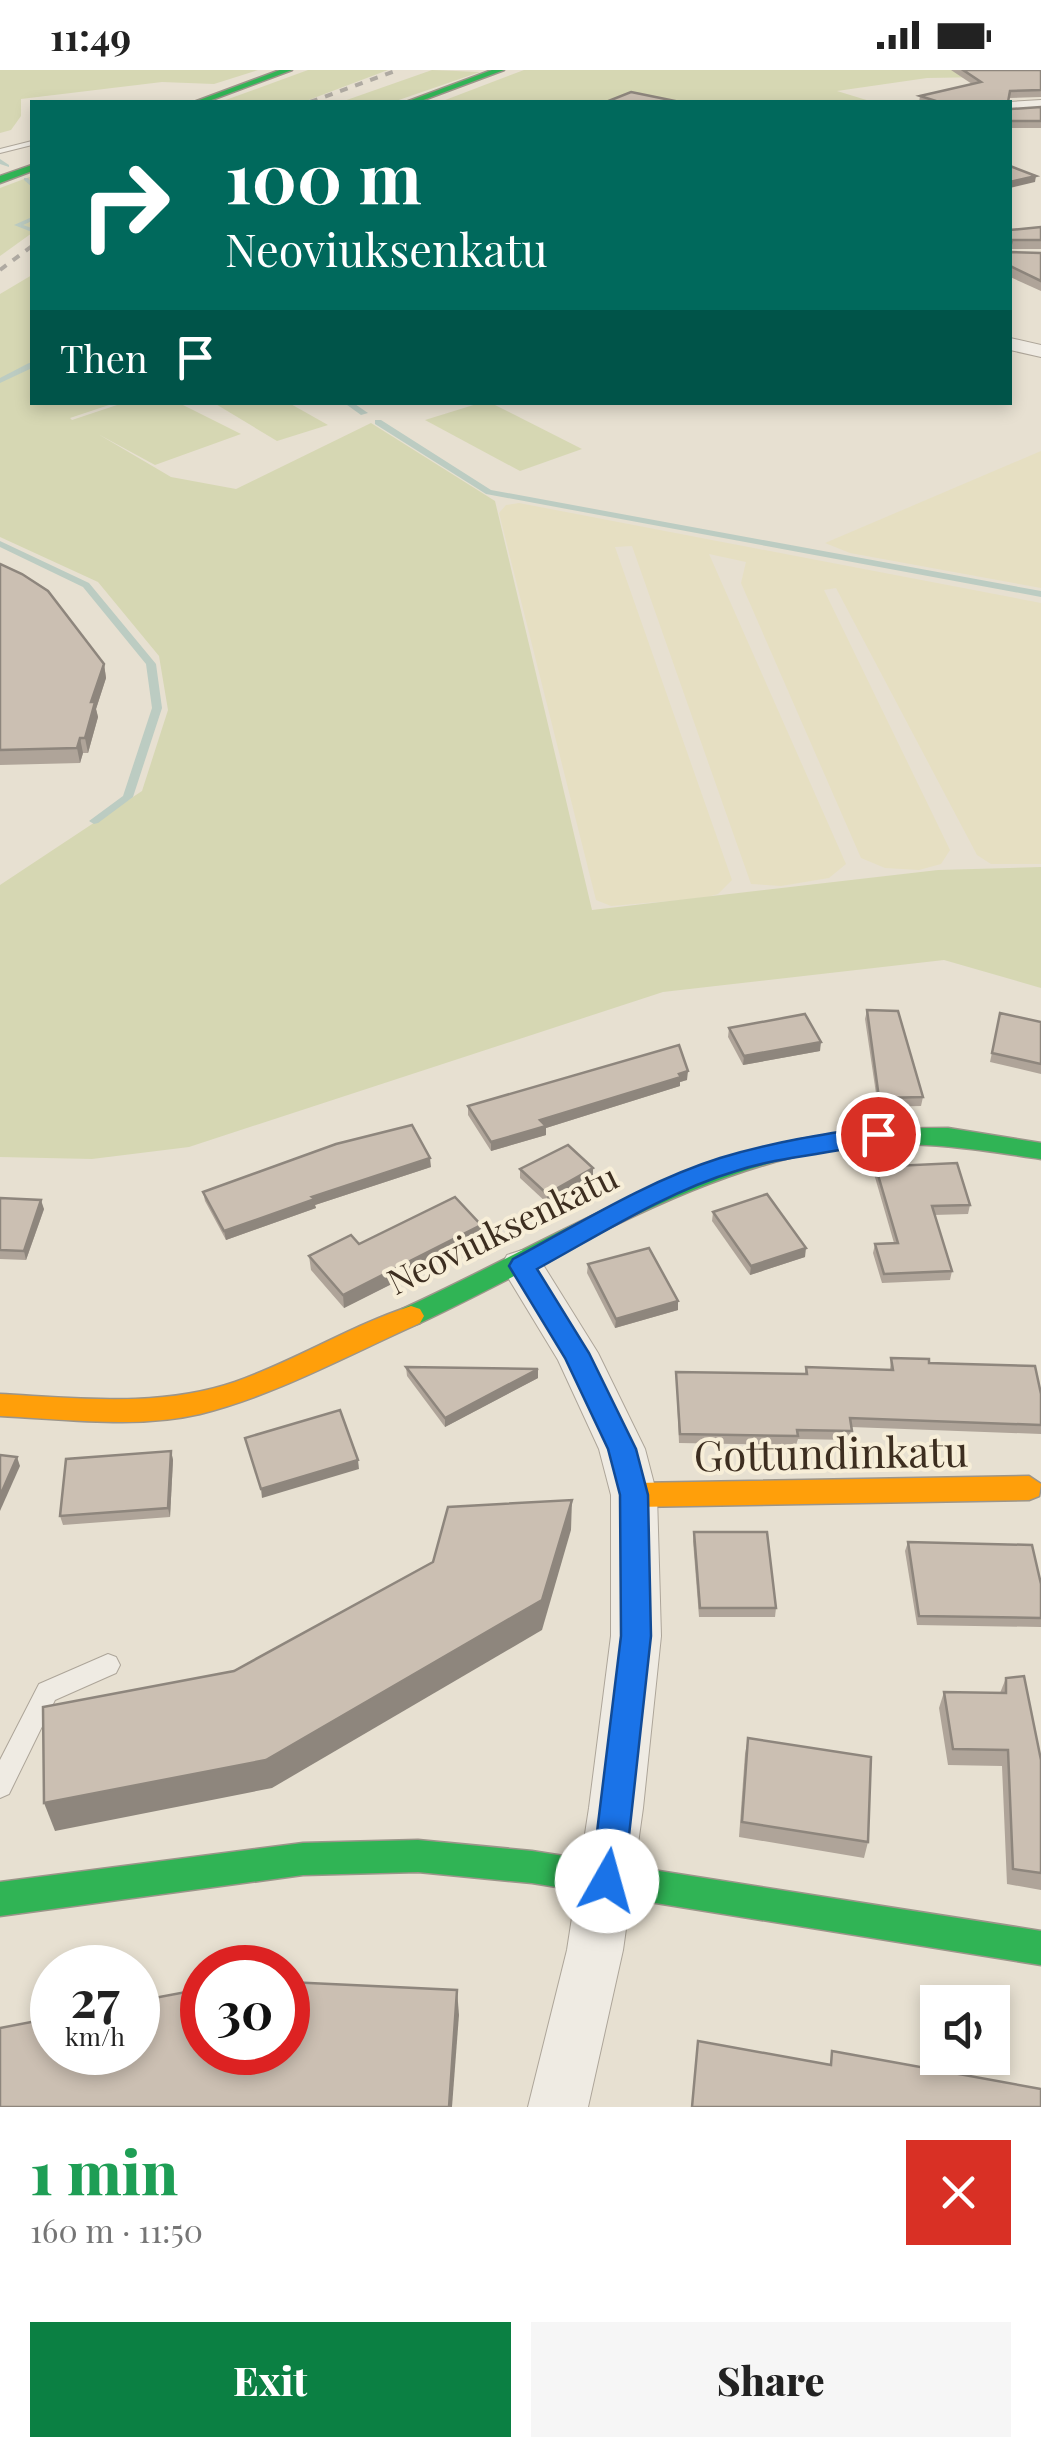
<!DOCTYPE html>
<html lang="en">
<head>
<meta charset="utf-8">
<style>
  :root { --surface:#fff; --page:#f6f6f6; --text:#222; --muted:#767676; --accent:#0b8043 }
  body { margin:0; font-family:"Playfair Display",serif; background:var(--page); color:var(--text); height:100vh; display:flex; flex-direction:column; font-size:38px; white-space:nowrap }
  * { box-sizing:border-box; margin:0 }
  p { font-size:32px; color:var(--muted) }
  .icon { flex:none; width:55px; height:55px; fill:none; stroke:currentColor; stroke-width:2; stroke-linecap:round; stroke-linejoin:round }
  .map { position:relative; height:2037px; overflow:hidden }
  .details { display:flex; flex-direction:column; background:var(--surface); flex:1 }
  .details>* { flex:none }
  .top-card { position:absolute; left:30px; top:30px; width:982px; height:305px; border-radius:0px; box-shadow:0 5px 15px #0003; background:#00695c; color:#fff; overflow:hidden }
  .controls { position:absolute; left:920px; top:1915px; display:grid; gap:20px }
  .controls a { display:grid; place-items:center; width:90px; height:90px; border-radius:0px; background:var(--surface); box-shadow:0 5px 15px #0003; font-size:50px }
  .speed { position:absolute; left:30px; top:1875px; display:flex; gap:20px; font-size:50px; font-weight:700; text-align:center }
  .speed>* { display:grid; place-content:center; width:130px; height:130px; border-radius:50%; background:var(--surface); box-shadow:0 5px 15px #0003; line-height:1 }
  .speed small { font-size:25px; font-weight:400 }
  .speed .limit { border:15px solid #d22; background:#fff; color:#111 }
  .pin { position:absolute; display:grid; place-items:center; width:85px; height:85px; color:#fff; margin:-42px; border:5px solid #fff; border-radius:50%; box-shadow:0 2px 10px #0007 }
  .me { position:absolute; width:110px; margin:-55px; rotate:7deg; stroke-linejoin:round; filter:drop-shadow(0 0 8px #0008) }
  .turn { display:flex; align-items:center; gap:35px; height:210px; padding:0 30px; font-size:45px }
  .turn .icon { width:130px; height:130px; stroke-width:2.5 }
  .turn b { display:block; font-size:70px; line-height:85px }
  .then { display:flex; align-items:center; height:95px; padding:0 30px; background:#0003; gap:20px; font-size:38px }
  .round { display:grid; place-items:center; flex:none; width:105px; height:105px; border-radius:0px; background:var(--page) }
  .head { display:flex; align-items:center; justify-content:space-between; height:170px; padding:0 30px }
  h1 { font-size:60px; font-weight:800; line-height:75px; color:#1e9e55 }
  .cta { display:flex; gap:20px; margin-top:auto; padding:20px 30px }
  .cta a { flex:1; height:115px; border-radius:0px; background:var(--accent); color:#fff; font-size:40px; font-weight:800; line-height:115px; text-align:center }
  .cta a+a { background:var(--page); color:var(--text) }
  .status { display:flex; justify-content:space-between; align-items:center; height:70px; padding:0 50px; background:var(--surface); direction:ltr }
  .status svg { height:28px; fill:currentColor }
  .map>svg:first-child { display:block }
  .farmland { fill:#e6dfc2 }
  .green { fill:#d6d7b3 }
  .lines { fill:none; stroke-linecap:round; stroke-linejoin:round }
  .stream { fill:#bcccc2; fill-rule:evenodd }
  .lane-casing { stroke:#ada599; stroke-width:2 }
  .street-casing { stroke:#ada599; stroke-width:2 }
  .fast-casing { stroke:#9c958a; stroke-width:3 }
  .slow-casing { stroke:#9c958a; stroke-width:3 }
  .lane { fill:#efebe3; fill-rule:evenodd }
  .street { fill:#efebe3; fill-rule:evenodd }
  .fast { fill:#30b455; fill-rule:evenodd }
  .slow { fill:#ff9f0a; fill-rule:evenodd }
  .rail { stroke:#afaaa2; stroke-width:4; stroke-dasharray:8 8; stroke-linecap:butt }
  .wall { fill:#afa499 }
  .shaded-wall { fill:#8e867d }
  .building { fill:#cbbfb2; stroke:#8e867d; stroke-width:2.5 }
  .route { fill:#1a73e8; stroke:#114b97; stroke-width:2.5 }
  .labels { text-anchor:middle; stroke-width:8; stroke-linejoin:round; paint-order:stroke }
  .street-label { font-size:35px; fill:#3d2e20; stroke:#f7eed8 }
  .near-street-label { font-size:42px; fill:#3d2e20; stroke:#f7eed8 }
</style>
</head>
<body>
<div class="status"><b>11:49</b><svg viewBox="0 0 49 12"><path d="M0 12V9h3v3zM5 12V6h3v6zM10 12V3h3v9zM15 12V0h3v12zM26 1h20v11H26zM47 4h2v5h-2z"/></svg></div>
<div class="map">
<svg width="1041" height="2037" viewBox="0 0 1041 2037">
  <rect width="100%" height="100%" fill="#e7e0d1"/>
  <g class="farmland">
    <polygon points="1041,381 1041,518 850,483 825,473"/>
    <polygon points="519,433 1041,533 1041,794 991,794 977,785 836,518 824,520 950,780 941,794 919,800 885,798 861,788 741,513 746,492 709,484 846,794 829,808 781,816 751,814 632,476 615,477 732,810 718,824 704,828 611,836 596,830 499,443 506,435"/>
  </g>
  <g class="green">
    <polygon points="0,0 258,0 214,14 162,12 21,29 21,46 11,60 0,63"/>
    <polygon points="308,0 388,0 306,31 220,32"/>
    <polygon points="432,0 480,2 393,32 341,32"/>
    <polygon points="524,0 1041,0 1041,6 927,8 837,21 873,32 440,32"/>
    <polygon points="32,106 32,163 0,186 0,118"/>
    <polygon points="32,205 32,332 115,333 70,348 72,350 123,333 179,333 241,364 155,395 98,364 171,407 236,419 371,353 495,431 592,840 938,800 1041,797 1041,918 944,890 663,922 189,1077 92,1089 0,1087 0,815 142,721 168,640 159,586 98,512 0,467 0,224"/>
    <polygon points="214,333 289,333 328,355 277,371"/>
    <polygon points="480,333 491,333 582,379 520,401 425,350"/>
  </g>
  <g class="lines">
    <g class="stream">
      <polygon points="0,89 9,95 9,97 0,94"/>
      <polygon points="24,108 28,108 32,112 32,117 24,110"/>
      <polygon points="32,147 32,151 23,155 32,158 32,162 14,155"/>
      <polygon points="29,293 32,293 32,298 0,313 0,308"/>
      <polygon points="343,332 352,332 368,343 361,345"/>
      <polygon points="375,350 381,350 491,420 1041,521 1041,527 486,424 375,354"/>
      <polygon points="0,471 89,513 156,594 162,638 133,727 98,753 94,754 89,751 123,726 152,638 146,594 83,517 0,477"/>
    </g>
    <defs>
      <g id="lane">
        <polygon points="32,71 32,75 0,83 0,79"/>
        <polygon points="108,1584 116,1587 120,1595 116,1603 55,1630 9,1724 0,1728 0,1690 39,1614"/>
      </g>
      <g id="street">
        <polygon points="1041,30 1041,40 1010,42 1009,32"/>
        <polygon points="1010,268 1041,275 1041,287 1010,280"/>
        <polygon points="522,1180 537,1185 598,1283 645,1379 657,1425 661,1566 643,1738 623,1880 588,2037 528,2037 567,1880 589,1738 611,1566 611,1425 599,1379 558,1290 501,1196 507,1185"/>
      </g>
      <g id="fast">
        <polygon points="280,0 292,0 206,32 194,32"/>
        <polygon points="492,0 504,0 418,32 406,32"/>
        <polygon points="32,95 32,101 0,113 0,106"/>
        <path d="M948,1058l93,15v16c-59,-9 -115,-18 -175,-14 -150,11 -311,115 -446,178l-9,3 -9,-3 -4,-7 4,-7c120,-54 260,-140 386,-167 54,-12 106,-14 160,-14z"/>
        <polygon points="418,1770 532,1781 1041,1861 1041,1895 532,1813 418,1802 303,1805 0,1846 0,1812 303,1773"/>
      </g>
      <g id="slow">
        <path d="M411,1236l9,3 4,7 -4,7c-72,32 -144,72 -220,91 -64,15 -135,5 -200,2v-22c78,4 160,14 235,-12 60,-21 115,-56 176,-76z"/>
        <polygon points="1029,1406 1041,1414 1039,1426 1029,1430 634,1437 624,1433 620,1425 624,1417 634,1413"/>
      </g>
    </defs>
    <use href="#lane" class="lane-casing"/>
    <use href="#street" class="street-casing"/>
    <use href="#fast" class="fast-casing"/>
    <use href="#slow" class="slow-casing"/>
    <use href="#lane" class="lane"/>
    <use href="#street" class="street"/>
    <use href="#fast" class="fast"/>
    <use href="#slow" class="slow"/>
    <g class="rail">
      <polyline points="310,32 398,0"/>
      <polyline points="0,200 32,176"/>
    </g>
  </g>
  <g class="wall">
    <polygon points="951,0 1041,0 1041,27 1009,28 1008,32 919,32 920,26 972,14"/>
    <polygon points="1010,37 1011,39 1041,37 1041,58 1010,58"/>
    <polygon points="1041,157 1041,179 1010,179 1010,160"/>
    <polygon points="1010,182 1041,183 1041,221 1010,207"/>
    <polygon points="0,494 104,594 106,608 96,639 98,647 88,683 83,683 80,693 0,695"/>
    <polygon points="867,940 923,1027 921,1036 878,1037 865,949"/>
    <polygon points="1000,943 1041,952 1041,1004 990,992"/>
    <polygon points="729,958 820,981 743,995 728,967"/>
    <polygon points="687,1010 680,1012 680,1016 546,1058 546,1065 491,1081 468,1045 468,1036"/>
    <polygon points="871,1081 894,1096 970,1135 968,1144 934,1145 952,1201 950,1210 882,1213 873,1183 875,1174 894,1173 870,1090"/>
    <polygon points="431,1097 315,1135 316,1138 226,1170 205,1131 203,1122"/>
    <polygon points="593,1098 593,1107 547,1133 520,1108 520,1099"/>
    <polygon points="0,1128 44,1139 26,1190 0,1189"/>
    <polygon points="713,1142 805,1187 750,1205 712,1151"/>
    <polygon points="481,1169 344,1238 311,1200 309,1186 359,1174"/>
    <polygon points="588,1194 678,1231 678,1240 615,1258 587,1203"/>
    <polygon points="891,1288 929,1293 1041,1324 1041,1364 851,1357 850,1370 798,1369 796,1375 679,1373 676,1302 805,1304 806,1297 890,1300"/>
    <polygon points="406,1297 538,1308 445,1357 407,1306"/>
    <polygon points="171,1381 173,1390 170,1447 63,1455 60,1446"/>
    <polygon points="694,1462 776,1538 775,1547 699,1547 693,1471"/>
    <polygon points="908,1472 1041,1514 1041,1557 917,1555 905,1481"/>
    <polygon points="1006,1608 1041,1690 1041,1820 1007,1814 1002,1696 948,1695 939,1638 944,1622 1000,1623"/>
    <polygon points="748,1668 868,1772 864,1788 739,1767 745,1684"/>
  </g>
  <g class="shaded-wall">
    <polygon points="1036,106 1035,112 1010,118 1010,112"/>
    <polygon points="104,594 106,608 96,639 98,647 88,683 85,668 91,632"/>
    <polygon points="80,668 83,683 80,693 77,678"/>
    <polygon points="821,972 820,981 743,995 744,986"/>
    <polygon points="688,1001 687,1010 680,1012 680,1016 546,1058 546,1065 491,1081 491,1072 540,1050"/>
    <polygon points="430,1088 431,1097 315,1135 316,1138 226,1170 224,1161 312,1127"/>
    <polygon points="593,1098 593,1107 547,1133 547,1124"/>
    <polygon points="41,1130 44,1139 26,1190 24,1181"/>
    <polygon points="481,1155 481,1169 344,1238 343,1225"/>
    <polygon points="806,1178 805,1187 750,1205 751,1196"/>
    <polygon points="678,1231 678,1240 615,1258 616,1249"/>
    <polygon points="538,1299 538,1308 445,1357 445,1348"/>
    <polygon points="171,1381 173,1390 170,1447 168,1438"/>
    <polygon points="17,1387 20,1396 0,1441 0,1426"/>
    <polygon points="358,1390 359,1399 262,1428 261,1419"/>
    <polygon points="572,1430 571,1460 542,1560 272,1718 55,1761 44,1733"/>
    <polygon points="457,1920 459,1945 452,2037 449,2037"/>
  </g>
  <g class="building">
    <polygon points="963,0 1041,0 1041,20 1010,21 1008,32 939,32 920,26 981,12"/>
    <polygon points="631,22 680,32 606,32"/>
    <polygon points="1010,37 1011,39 1041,37 1041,51 1010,51"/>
    <polygon points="1010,96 1036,106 1010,112"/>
    <polygon points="1041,157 1041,170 1012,170 1010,178 1010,160"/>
    <polygon points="1010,182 1041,183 1041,211 1010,196"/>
    <polygon points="0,494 22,504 48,521 104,594 91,632 95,632 85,668 80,668 77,678 0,680"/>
    <polygon points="867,940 898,941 923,1027 879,1028"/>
    <polygon points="1000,943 1041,952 1041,994 992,983"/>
    <polygon points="805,944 821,972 744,986 729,958"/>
    <polygon points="679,975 688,1001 679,1004 681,1007 540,1050 546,1056 491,1072 468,1036"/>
    <polygon points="412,1055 430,1088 312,1127 315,1129 224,1161 203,1122 336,1074"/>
    <polygon points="568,1075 593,1098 547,1124 520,1099"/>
    <polygon points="884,1080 894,1096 957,1093 970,1135 932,1136 952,1201 884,1204 875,1174 898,1173 871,1081"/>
    <polygon points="767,1124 806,1178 751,1196 713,1142"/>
    <polygon points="455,1127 481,1155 343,1225 309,1186 351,1165 359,1174"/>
    <polygon points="0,1128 41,1130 24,1181 0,1180"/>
    <polygon points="649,1178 678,1231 616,1249 588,1194"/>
    <polygon points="891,1288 929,1289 929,1293 1035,1296 1041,1324 1041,1355 850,1348 852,1361 797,1360 798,1366 680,1364 676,1302 807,1304 806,1297 893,1300"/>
    <polygon points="406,1297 538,1299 445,1348"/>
    <polygon points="340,1340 358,1390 261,1419 245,1368"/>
    <polygon points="171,1381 168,1438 60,1446 66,1389"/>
    <polygon points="0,1385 17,1387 0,1426"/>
    <polygon points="572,1430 542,1530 266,1690 44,1733 43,1637 234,1601 433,1492 448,1437"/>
    <polygon points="694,1462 767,1462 776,1538 700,1538"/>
    <polygon points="908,1472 1032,1475 1041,1514 1041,1548 919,1546"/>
    <polygon points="1024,1606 1041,1690 1041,1803 1013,1799 1008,1680 953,1679 944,1622 1006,1623 1006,1608"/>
    <polygon points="748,1668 871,1687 868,1772 742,1752"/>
    <polygon points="288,1912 457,1920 449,2037 0,2037 0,1958 52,1948 52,1982 138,1982 138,1931 202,1919 202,1982 288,1982"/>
    <polygon points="698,1971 831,1995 832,1981 1041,2019 1041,2037 692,2037"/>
  </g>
  <path class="route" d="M878,1056l11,8 -3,6c-49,14 -101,15 -150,31 -70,21 -135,63 -199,98l52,84 47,96 12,46 3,141 -27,245 -5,12 -12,5 -12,-5 -4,-12 30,-245 -1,-141 -12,-46 -43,-91 -56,-92 4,-7c67,-36 134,-78 207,-101 52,-16 104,-24 158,-32z"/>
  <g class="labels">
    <g class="street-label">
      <text transform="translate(503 1160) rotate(-26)" y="12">Neoviuksenkatu</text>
    </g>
    <g class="near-street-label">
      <text transform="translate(831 1384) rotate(-1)" y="15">Gottundinkatu</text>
    </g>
  </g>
</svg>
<div class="controls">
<a><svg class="icon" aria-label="sound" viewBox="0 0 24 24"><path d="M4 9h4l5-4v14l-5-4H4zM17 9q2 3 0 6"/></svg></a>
</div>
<div class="speed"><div>27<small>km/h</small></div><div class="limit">30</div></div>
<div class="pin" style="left:878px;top:1064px;background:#d93025"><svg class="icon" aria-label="arrive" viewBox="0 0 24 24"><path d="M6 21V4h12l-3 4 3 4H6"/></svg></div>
<svg class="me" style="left:607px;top:1811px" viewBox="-20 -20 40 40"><circle r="19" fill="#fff"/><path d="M0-13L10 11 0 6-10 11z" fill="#1a73e8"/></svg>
<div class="top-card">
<div class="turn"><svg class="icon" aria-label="right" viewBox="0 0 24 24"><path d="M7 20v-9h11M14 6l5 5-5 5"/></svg><div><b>100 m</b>Neoviuksenkatu</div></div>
<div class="then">Then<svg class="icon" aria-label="arrive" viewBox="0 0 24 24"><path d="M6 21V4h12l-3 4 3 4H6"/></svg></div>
</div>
</div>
<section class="details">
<div class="head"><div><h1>1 min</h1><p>160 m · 11:50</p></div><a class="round" style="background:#d93025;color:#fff"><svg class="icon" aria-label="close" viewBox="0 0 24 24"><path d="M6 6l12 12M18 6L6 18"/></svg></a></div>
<div class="cta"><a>Exit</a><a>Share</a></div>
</section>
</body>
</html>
